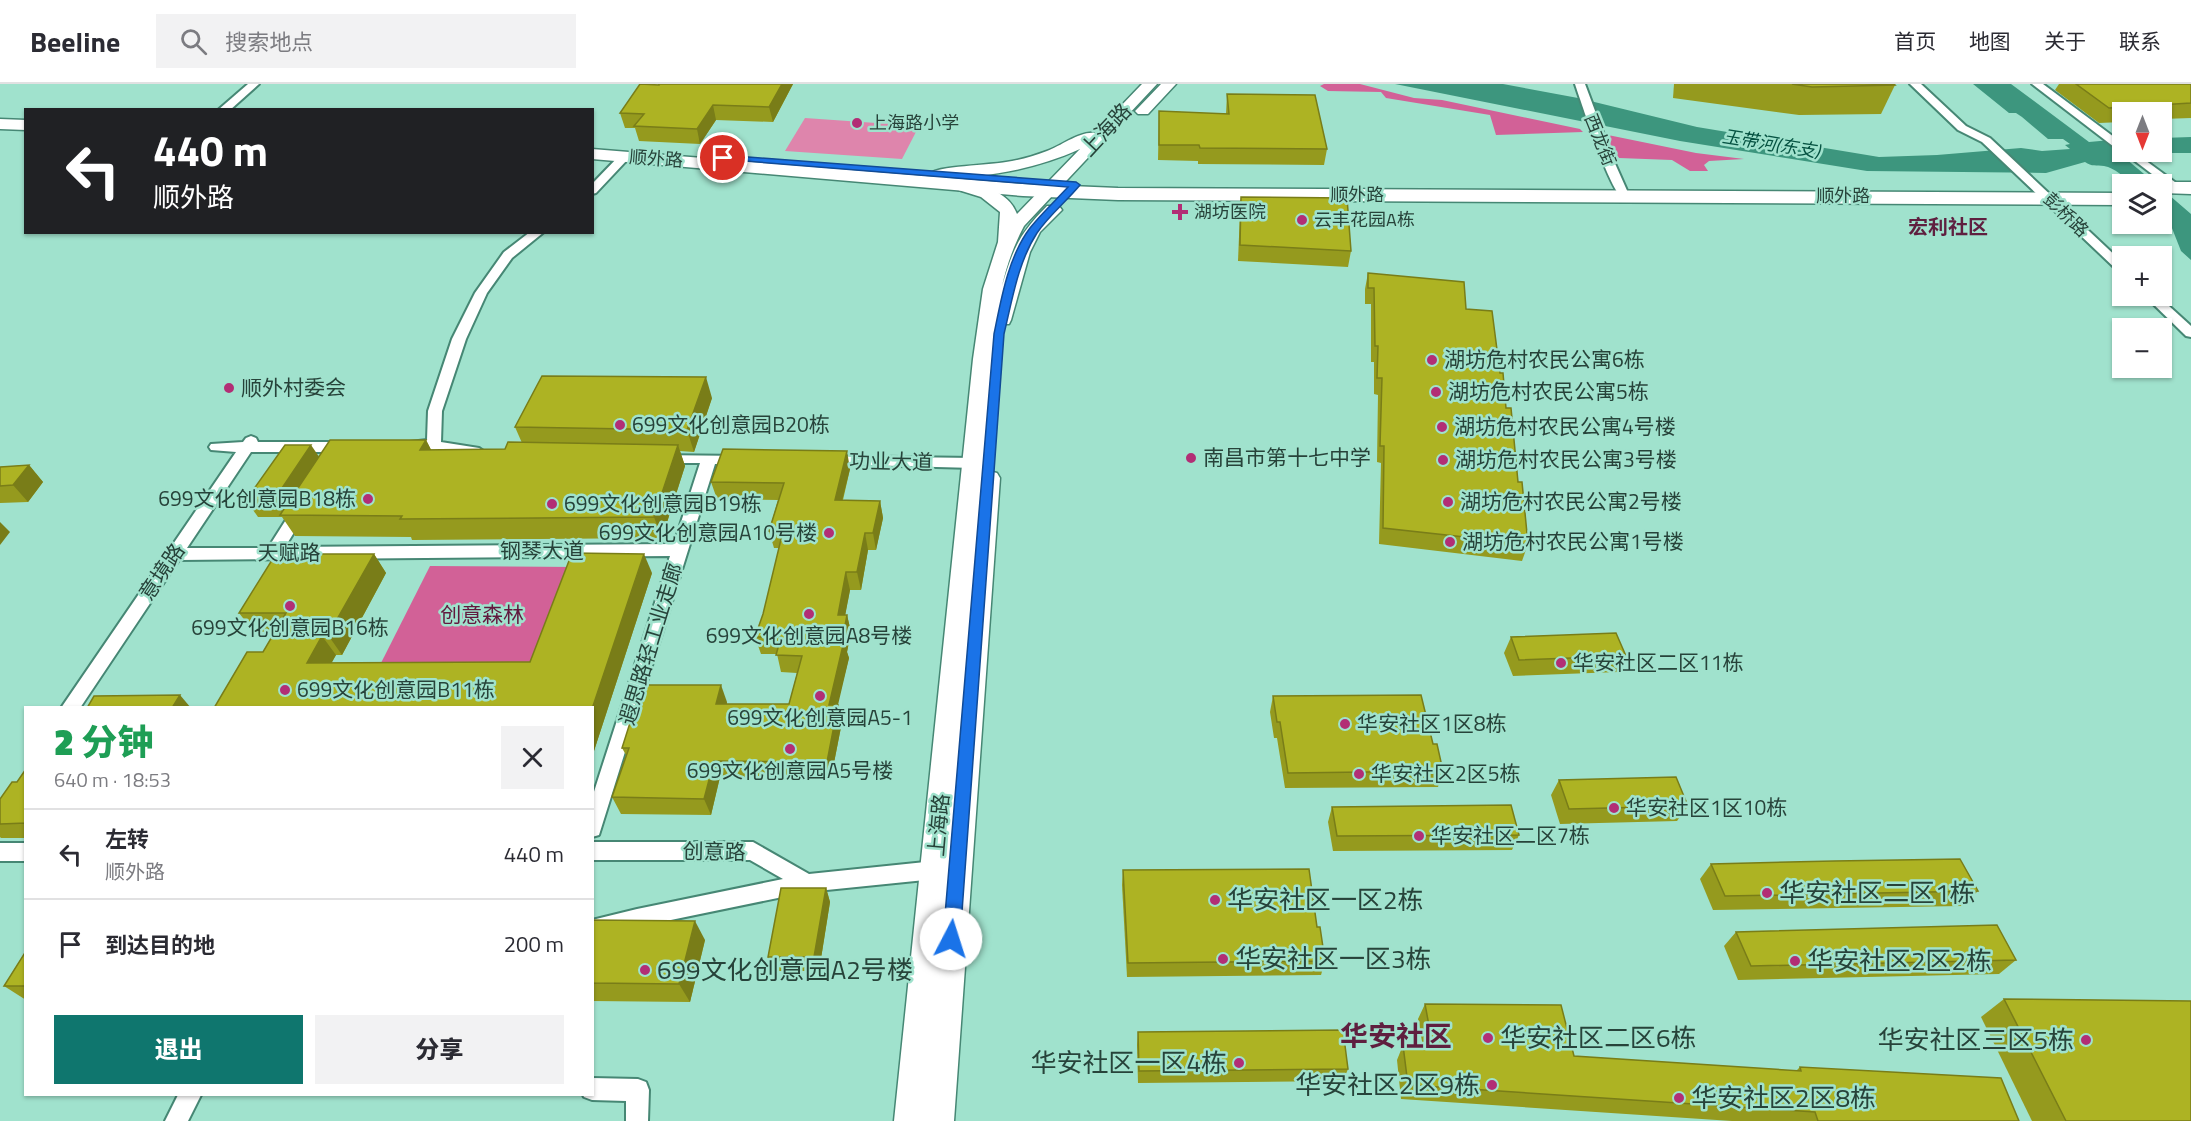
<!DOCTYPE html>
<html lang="zh">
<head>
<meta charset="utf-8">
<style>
  :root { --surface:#fff; --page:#f2f2f3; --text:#2b2b33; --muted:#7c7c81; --line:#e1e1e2; --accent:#0f766e }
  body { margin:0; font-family:"Titillium Web","Noto Sans SC",sans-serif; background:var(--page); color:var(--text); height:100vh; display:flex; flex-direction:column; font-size:22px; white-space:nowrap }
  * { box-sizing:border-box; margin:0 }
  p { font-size:20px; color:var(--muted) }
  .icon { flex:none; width:33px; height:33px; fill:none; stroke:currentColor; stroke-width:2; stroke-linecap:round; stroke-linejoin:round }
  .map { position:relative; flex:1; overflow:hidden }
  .details { position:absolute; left:24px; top:622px; width:570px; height:390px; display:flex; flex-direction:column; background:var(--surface); border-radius:0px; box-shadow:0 2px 4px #0004 }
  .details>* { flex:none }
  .guide { position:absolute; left:24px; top:24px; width:570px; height:126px; border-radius:0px; box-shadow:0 2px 4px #0004; background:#202124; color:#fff; overflow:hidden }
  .needle { width:39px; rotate:180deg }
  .controls { position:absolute; left:2112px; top:18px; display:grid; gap:12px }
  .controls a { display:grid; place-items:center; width:60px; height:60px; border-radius:0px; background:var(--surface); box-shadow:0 2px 4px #0004; font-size:30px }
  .pin { position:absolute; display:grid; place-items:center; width:51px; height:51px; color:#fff; margin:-26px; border:3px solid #fff; border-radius:50%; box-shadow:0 2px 6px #0007 }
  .me { position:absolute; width:66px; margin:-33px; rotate:5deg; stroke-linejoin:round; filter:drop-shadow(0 0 4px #0008) }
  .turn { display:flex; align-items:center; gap:21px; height:126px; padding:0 30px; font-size:27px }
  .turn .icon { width:78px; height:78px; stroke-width:2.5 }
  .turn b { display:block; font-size:42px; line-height:51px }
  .round { display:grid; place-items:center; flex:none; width:63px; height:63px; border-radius:0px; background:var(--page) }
  .overview { display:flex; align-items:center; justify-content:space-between; height:102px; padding:0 30px }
  h1 { font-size:36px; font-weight:800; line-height:45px; color:#1e9e55 }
  .cta { display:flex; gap:12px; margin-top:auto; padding:12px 30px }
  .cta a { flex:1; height:69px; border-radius:0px; background:var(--accent); color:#fff; font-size:24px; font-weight:800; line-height:69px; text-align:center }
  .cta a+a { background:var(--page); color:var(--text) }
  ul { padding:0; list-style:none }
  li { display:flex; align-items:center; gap:18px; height:90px; padding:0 30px; border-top:2px solid var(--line) }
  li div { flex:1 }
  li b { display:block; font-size:22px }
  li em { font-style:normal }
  header { display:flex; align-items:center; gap:36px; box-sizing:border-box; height:84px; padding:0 30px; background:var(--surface); border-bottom:2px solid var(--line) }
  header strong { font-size:28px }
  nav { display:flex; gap:33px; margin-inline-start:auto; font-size:21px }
  .search { width:420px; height:54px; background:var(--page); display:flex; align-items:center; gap:15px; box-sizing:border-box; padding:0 21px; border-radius:0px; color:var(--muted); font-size:22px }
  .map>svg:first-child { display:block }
  .green { fill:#de85ac }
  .forest { fill:#d26197 }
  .water { fill:#3d967e }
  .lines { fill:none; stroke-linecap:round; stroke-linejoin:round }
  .street-casing { stroke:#468774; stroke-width:4 }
  .secondary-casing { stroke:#468774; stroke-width:3 }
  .primary-casing { stroke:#468774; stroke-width:3 }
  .street { fill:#fff; fill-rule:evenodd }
  .secondary { fill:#fff; fill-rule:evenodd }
  .primary { fill:#fff; fill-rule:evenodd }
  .wall { fill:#959a1e }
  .shaded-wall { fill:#797d18 }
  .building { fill:#adb323; stroke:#797d18; stroke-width:1.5 }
  .route { fill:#1a73e8; stroke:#114b97; stroke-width:1.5 }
  .poi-dot { fill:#b22e75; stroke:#a0e2cd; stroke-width:2 }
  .labels { text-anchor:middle; stroke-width:5; stroke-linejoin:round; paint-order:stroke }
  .far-poi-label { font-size:18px; fill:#27433a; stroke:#a0e2cd; text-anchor:start }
  .far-street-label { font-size:18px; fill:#27433a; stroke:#a0e2cd }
  .far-water-label { font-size:18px; font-style:italic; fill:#065342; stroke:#a0e2cd }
  .far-quarter-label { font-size:20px; font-weight:bold; fill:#5f1f3f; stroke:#a0e2cd }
  .street-label { font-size:21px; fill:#27433a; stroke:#a0e2cd }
  .poi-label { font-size:21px; fill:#27433a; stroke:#a0e2cd; text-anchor:start }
  .park-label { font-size:21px; fill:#61193e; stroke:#a0e2cd }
  .near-poi-label { font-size:26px; fill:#27433a; stroke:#a0e2cd; text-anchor:start }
  .near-quarter-label { font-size:28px; font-weight:bold; fill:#5f1f3f; stroke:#a0e2cd }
</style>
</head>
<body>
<header>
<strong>Beeline</strong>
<div class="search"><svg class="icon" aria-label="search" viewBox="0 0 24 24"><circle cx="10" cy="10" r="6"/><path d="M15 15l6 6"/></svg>搜索地点</div>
<nav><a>首页</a><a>地图</a><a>关于</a><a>联系</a></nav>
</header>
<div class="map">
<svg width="2191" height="1037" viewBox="0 0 2191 1037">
  <rect width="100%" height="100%" fill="#a0e2cd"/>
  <polygon class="green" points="805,34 919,42 902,75 785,67"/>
  <g class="forest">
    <polygon points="1324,0 1360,0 1414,14 1442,16 1580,45 1583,48 1496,51 1490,31 1386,14 1381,8 1328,7 1320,2"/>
    <polygon points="1608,51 1696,69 1744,75 1709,77 1704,81 1708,87 1690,87 1672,76 1619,74 1612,66"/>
    <polygon points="430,482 577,483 538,580 381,579"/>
  </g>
  <g class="water">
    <path d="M1395,0h108l75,14 119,29 182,30 58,-2 84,-7 21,3 28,-2 -5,-4 5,-1 -7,-5h-15l-26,-22 -6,-4h-7l-36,-29h38l78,58 33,-3v13h40v-14l29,-1v16h-72l37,31h-23c-9,-7 -18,-16 -29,-18 -8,-1 -12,1 -19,-4l-39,11 -179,-2 -187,-30z"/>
    <polygon points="2162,105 2191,130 2191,176 2181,167 2166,129 2162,126"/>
  </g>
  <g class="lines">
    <defs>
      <g id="street">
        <polygon points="248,0 259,0 230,26 218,26"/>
        <path d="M1575,0h10l28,75 16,36 -2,2 -4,1c-12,-4 -42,-96 -48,-114z"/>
        <polygon points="1910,0 1921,0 1966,42 1990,54 2122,178 2122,188 2118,187 1982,58 1958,46"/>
        <polygon points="2032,0 2043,0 2122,59 2122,67 2118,66"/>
        <polygon points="2123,68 2134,68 2183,104 2181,106 2173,106"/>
        <polygon points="624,70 630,73 628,75 596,109 592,110 592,100 620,71"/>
        <polygon points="530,148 544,148 512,174 487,209 466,255 442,327 441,358 479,364 486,369 479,374 434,366 401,365 399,362 401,359 427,356 428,327 452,255 475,209 504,168"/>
        <polygon points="2145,212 2158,212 2191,242 2191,253 2186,252"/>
        <polygon points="251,352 256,354 258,358 348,358 355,363 348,368 251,368 187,464 268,464 296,420 306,420 309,424 285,463 674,460 700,379 660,379 655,377 653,374 655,371 745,372 747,375 740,380 715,380 599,751 592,753 592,714 670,472 179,476 80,624 61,624 236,368 211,366 209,363 211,360 243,358 246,354"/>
        <polygon points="828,372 974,374 981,379 974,384 823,380 821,377 823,374"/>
        <polygon points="592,758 753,758 809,790 935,777 942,780 945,786 942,792 935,795 807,808 637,843 592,855 592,836 637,825 783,795 750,776 592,776"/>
        <rect x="0" y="759" width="26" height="18"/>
        <polygon points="592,994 638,995 646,998 649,1006 648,1037 626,1037 626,1017 592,1016 584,1013 583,1011 592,1011"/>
        <polygon points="178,1011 201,1011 188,1037 165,1037"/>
      </g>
      <g id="secondary">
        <path d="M1142,0h15l-133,142c-10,19 -17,38 -22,60 11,-37 17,-52 45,-80h12l3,4 -22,22 -10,20 -19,68 -2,4h-12l-14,148 6,-1 8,2 3,5 -46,643h-60l79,-762 10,-70 15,-47 2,-30 -19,-15 -29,-9 -2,-4 8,-5c22,6 50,11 59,35l63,-65c-46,21 -93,28 -143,30l-8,-5c6,-8 63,-9 77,-12 14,-2 28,-6 41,-11 14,-5 33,-20 48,-18z"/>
        <polygon points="1161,0 1176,0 1148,30 1138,30 1135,27 1138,24"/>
      </g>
      <g id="primary">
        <polygon points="0,35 26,36 26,46 0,45"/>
        <polygon points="592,65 1023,100 1118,104 2122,109 2122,121 1118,116 1023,112 592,75"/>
        <polygon points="2162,98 2191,98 2191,110 2162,109 2162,100 2155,100"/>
      </g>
    </defs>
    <use href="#street" class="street-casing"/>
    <use href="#secondary" class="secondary-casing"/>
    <use href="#primary" class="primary-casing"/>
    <use href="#street" class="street"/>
    <use href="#secondary" class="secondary"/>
    <use href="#primary" class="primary"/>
  </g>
  <g class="wall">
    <polygon points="659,0 793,0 773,38 716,36 700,60 639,57 635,44 625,44 620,29"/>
    <polygon points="1674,0 1894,0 1895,1 1881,30 1799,31 1673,14"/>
    <polygon points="2059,0 2191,0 2191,34 2162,35 2162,28 2122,28 2122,38 2099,39 2055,6"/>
    <polygon points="1227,10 1327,65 1324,81 1198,80 1198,77 1158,76 1159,27 1226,30"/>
    <polygon points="1241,113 1351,167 1348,183 1238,177 1240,128"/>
    <polygon points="1368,189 1466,225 1500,289 1528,460 1522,477 1379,460 1381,379 1377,378 1378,311 1374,310 1374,278 1371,278 1371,220 1365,220 1365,205"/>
    <polygon points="712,314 694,368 680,367 685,382 662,454 412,456 411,453 295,452 282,433 258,433 246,416 319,373 426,356 431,366 505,365 522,359 515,343"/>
    <polygon points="29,381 43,398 28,418 0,419 0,383"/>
    <polygon points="850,385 843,416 880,417 883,434 876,466 868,466 861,506 850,506 845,531 847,531 851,548 847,568 849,574 837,621 842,638 831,694 720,693 711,731 621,730 612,713 626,671 622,664 727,618 727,620 789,620 797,589 781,588 777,570 761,570 755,553 763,530 779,464 774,464 769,447 778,416 717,415 711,398"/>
    <polygon points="374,470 386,489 342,571 336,571 331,579 530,578 652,489 592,673 263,568 275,548 254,548 239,529 317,477"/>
    <polygon points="1511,553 1626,572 1618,588 1513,592 1504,569"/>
    <polygon points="1273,612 1433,660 1443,687 1438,703 1285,704 1277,654 1274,654 1270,628"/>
    <polygon points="26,685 26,754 1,754 0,753 0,715 17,698"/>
    <polygon points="1559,696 1688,722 1677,737 1560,740 1551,711"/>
    <polygon points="1332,723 1519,751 1512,766 1333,767 1328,738"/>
    <polygon points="1711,780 1978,807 1962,822 1713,826 1700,795"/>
    <polygon points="1123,786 1325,877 1321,891 1127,893 1122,801"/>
    <polygon points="826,804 830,818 819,887 774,887 768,873"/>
    <polygon points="592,836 705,856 690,918 592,917"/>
    <polygon points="1736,848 2016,876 1999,890 1738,896 1724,862"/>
    <polygon points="26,867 26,916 4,902"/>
    <polygon points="2004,915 2191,1037 2032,1037 1981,933"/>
    <polygon points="1425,920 1574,972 1796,987 1800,983 2019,1037 1732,1037 1401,1015 1397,976 1403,961 1423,963 1418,935"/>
    <polygon points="1138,948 1348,985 1343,997 1138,999 1137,961"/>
  </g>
  <g class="shaded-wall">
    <polygon points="782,0 793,0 773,38 769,23"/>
    <polygon points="713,21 716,36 700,60 697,45"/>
    <polygon points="706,293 712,314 694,368 687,346"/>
    <polygon points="426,356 437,377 420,366"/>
    <polygon points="311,361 322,377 284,431 274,416"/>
    <polygon points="678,361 685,382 662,454 654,433"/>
    <polygon points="847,367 850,385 838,433 835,416"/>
    <polygon points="29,381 43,398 28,418 13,401"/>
    <polygon points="880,417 883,434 876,466 873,449"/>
    <polygon points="0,438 10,448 0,461"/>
    <polygon points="865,449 868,466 861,506 857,488"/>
    <polygon points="374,470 386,489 342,571 328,551"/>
    <polygon points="644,470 652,489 592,673 592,625"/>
    <polygon points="846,488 850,506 842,548 838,531"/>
    <polygon points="847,531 851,548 847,568 849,574 834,638 829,621"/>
    <polygon points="322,552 336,571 321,598 307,579"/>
    <polygon points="721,601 727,618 723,636 716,620"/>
    <polygon points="180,611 191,624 172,624"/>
    <polygon points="838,621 842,638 831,694 827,678"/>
    <polygon points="714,677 720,693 711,731 704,715"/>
    <polygon points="826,804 830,818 819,887 814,873"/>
    <polygon points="695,837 705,856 690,918 679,900"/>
  </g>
  <g class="building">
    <polygon points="640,0 659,1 659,0 782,0 769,23 713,21 697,45 634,42 644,30 620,29"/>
    <polygon points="1792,0 1894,0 1895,1 1812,3"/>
    <polygon points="2076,0 2191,0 2191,19 2109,24"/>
    <polygon points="1227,10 1315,11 1327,65 1200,64 1199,61 1159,61 1159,27 1229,30"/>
    <polygon points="1241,113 1347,114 1351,167 1240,161"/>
    <polygon points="1368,189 1464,198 1466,225 1492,227 1500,289 1503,289 1506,324 1511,324 1518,398 1522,398 1528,460 1383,444 1384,362 1380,362 1382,294 1377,294 1378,262 1375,262 1374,204 1368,204"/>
    <polygon points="542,292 706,293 687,346 515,343"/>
    <polygon points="330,356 426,356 420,366 505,365 508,358 678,361 654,433 400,435 402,432 280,431"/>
    <polygon points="285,361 311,361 274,416 246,416"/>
    <polygon points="723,365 847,367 835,416 880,417 873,449 865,449 857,488 846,488 838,531 847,531 842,557 844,557 829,621 838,621 827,678 714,677 704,715 612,713 629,664 622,664 642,601 721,601 716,620 789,620 802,572 776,571 781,553 755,553 763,530 783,447 769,447 784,399 711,398"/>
    <polygon points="29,381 13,401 0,402 0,383"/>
    <polygon points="572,469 644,470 592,625 214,624 247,568 263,568 286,529 239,529 272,476 317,477 321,470 374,470 328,551 322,552 307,579 530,578"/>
    <polygon points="1616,549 1626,572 1519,576 1511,553"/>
    <polygon points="180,611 172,624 87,624 94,612"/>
    <polygon points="1421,611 1433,660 1437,660 1443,687 1288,689 1280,638 1277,638 1273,612"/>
    <polygon points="26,685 26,739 0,740 0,715 12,698 17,698"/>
    <polygon points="1676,693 1688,722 1569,725 1559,696"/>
    <polygon points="1511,721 1519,751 1337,752 1332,723"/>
    <polygon points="1960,775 1978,807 1725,812 1711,780 1834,777"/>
    <polygon points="1309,785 1317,843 1320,843 1325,877 1128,879 1123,786"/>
    <polygon points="781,804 826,804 814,873 768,873"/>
    <polygon points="592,836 695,837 679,900 592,899"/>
    <polygon points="1997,841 2016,876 1751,882 1736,848"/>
    <polygon points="26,867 26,902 4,902"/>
    <polygon points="2004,915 2191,917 2191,1037 2066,1037"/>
    <polygon points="1425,920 1561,921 1574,972 1801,987 1800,983 2001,994 2019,1037 1818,1037 1815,1028 1408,1001 1403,961 1433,963"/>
    <polygon points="1343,946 1348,985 1139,987 1138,948"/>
  </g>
  <path class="route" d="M723,71l353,27 4,3c-13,16 -31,30 -43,48 -19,29 -25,68 -33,101l-44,605 -3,5 -6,3 -6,-3 -2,-5 51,-605c7,-34 14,-77 36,-106 11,-14 26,-28 38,-41l-348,-28v-3z"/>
  <g class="poi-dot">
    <circle cx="857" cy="39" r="6"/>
    <path d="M1177 119h6v6h6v6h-6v6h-6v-6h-6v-6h6z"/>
    <circle cx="1302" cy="136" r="6"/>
    <circle cx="1432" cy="276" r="6"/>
    <circle cx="229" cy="304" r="6"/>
    <circle cx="1436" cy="308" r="6"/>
    <circle cx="620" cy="341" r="6"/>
    <circle cx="1442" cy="343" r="6"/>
    <circle cx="1191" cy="374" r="6"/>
    <circle cx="1443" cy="376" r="6"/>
    <circle cx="368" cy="415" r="6"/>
    <circle cx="1448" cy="418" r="6"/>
    <circle cx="552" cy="420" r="6"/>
    <circle cx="829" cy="449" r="6"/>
    <circle cx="1450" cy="458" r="6"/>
    <circle cx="290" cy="522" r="6"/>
    <circle cx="809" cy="530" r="6"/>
    <circle cx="1561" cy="579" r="6"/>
    <circle cx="285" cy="606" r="6"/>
    <circle cx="820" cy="612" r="6"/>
    <circle cx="1345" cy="640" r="6"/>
    <circle cx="790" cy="665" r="6"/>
    <circle cx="1359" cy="690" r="6"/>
    <circle cx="1614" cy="724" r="6"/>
    <circle cx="1419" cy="752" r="6"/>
    <circle cx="1767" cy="809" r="6"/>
    <circle cx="1215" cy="816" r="6"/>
    <circle cx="1223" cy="875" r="6"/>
    <circle cx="1795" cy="877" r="6"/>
    <circle cx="645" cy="886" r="6"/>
    <circle cx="1488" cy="954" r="6"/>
    <circle cx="2086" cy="956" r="6"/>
    <circle cx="1239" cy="979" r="6"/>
    <circle cx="1492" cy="1001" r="6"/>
    <circle cx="1679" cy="1014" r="6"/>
  </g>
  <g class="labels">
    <g class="far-poi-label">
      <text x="869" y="45">上海路小学</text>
      <text x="1194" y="134">湖坊医院</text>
      <text x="1314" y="142">云丰花园A栋</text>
    </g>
    <g class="far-street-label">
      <text transform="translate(1600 56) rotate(68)" y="6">西龙街</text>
      <text transform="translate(656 75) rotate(4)" y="6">顺外路</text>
      <text x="1357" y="117">顺外路</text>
      <text x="1843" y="118">顺外路</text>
      <text transform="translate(2066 131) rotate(44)" y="6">彭桥路</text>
    </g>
    <g class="far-water-label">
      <text transform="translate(1771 60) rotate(9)" y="6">玉带河(东支)</text>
    </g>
    <g class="far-quarter-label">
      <text x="1948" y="150">宏利社区</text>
    </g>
    <g class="street-label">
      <text transform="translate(1106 46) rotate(-47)" y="7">上海路</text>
      <text transform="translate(891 378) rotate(1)" y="7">功业大道</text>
      <text x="542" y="474">钢琴大道</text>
      <text x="289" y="476">天赋路</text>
      <text transform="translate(162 488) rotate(-56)" y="7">意境路</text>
      <text transform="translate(651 560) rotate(-73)" y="7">遐思路轻工业走廊</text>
      <text transform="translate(939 741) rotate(-85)" y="7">上海路</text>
      <text transform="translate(714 768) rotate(1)" y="7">创意路</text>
    </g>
    <g class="poi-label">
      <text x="1444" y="283">湖坊危村农民公寓6栋</text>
      <text x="241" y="311">顺外村委会</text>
      <text x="1448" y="315">湖坊危村农民公寓5栋</text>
      <text x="632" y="348">699文化创意园B20栋</text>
      <text x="1454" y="350">湖坊危村农民公寓4号楼</text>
      <text x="1203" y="381">南昌市第十七中学</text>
      <text x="1455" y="383">湖坊危村农民公寓3号楼</text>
      <text x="356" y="422" text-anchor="end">699文化创意园B18栋</text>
      <text x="1460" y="425">湖坊危村农民公寓2号楼</text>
      <text x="564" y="427">699文化创意园B19栋</text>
      <text x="817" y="456" text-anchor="end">699文化创意园A10号楼</text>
      <text x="1462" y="465">湖坊危村农民公寓1号楼</text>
      <text x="290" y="551" text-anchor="middle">699文化创意园B16栋</text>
      <text x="809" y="559" text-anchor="middle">699文化创意园A8号楼</text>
      <text x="1573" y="586">华安社区二区11栋</text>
      <text x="297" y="613">699文化创意园B11栋</text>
      <text x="820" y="641" text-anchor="middle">699文化创意园A5-1</text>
      <text x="1357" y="647">华安社区1区8栋</text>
      <text x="790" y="694" text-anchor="middle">699文化创意园A5号楼</text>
      <text x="1371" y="697">华安社区2区5栋</text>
      <text x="1626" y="731">华安社区1区10栋</text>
      <text x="1431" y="759">华安社区二区7栋</text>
    </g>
    <g class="park-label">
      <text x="482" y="538">创意森林</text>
    </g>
    <g class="near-poi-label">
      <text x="1779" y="818">华安社区二区1栋</text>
      <text x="1227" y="825">华安社区一区2栋</text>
      <text x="1235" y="884">华安社区一区3栋</text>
      <text x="1807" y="886">华安社区2区2栋</text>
      <text x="657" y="895">699文化创意园A2号楼</text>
      <text x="1500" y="963">华安社区二区6栋</text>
      <text x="2074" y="965" text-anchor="end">华安社区三区5栋</text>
      <text x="1227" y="988" text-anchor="end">华安社区一区4栋</text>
      <text x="1480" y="1010" text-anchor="end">华安社区2区9栋</text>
      <text x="1691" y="1023">华安社区2区8栋</text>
    </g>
    <g class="near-quarter-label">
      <text x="1396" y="962">华安社区</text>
    </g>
  </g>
</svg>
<div class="controls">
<a><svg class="needle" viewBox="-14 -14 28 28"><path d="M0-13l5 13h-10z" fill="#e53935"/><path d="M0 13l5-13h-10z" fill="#7c7c81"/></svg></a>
<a><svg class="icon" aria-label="layers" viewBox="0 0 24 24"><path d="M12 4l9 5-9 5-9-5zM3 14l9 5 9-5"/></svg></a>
<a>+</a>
<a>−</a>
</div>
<div class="pin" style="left:723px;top:74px;background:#d93025"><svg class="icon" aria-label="arrive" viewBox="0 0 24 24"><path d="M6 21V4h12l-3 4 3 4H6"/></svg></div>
<svg class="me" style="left:951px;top:855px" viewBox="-20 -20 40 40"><circle r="19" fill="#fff"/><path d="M0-13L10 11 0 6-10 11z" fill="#1a73e8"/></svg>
<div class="guide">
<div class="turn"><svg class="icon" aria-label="left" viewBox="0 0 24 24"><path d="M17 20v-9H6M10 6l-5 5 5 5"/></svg><div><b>440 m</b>顺外路</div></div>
</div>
<section class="details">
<div class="overview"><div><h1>2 分钟</h1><p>640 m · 18:53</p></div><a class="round"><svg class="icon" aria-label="close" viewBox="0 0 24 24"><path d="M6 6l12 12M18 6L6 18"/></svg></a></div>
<ul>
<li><svg class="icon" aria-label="left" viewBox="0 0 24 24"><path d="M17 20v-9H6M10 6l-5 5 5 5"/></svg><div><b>左转</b><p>顺外路</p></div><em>440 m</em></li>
<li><svg class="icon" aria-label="arrive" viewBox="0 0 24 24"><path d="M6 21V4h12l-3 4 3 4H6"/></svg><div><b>到达目的地</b></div><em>200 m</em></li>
</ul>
<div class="cta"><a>退出</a><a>分享</a></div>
</section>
</div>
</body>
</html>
